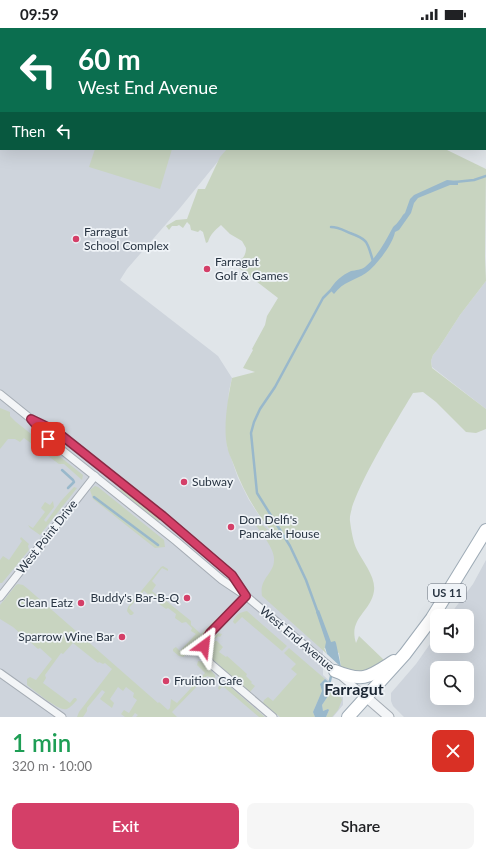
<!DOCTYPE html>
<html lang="en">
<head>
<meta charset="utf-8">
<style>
  :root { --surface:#fff; --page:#f6f6f6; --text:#202124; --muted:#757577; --accent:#d43f68 }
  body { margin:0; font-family:Lato,sans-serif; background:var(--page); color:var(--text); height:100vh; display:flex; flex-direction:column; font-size:15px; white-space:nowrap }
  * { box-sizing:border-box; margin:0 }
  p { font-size:13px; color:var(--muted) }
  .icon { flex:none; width:22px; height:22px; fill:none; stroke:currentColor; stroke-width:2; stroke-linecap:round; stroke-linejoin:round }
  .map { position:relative; height:689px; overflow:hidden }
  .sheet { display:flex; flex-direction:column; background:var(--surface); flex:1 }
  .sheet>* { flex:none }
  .banner { position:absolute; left:0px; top:0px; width:486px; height:122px; box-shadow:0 4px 16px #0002; background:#0b6e4f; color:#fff; overflow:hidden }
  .fabs { position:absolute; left:430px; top:581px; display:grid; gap:8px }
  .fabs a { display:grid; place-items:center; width:44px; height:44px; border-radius:8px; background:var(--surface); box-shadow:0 4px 16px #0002; font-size:20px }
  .pin { position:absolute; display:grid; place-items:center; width:34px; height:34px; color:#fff; margin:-17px; border-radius:8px; box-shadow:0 2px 6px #0006 }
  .me { position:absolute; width:44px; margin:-22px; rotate:30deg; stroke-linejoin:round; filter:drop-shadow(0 0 3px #0008) }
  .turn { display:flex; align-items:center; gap:14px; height:84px; padding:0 12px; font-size:18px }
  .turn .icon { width:52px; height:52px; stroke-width:2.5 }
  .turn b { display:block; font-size:28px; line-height:34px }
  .then { display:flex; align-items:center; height:38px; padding:0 12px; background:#0003; gap:8px; font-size:15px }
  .round { display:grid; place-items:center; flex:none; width:42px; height:42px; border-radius:8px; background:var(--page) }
  .headline { display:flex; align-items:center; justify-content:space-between; height:68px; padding:0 12px }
  h1 { font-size:24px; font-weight:600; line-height:30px; color:#1e9e55 }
  .button { display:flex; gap:8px; margin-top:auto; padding:8px 12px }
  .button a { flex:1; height:46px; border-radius:8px; background:var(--accent); color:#fff; font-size:16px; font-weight:600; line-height:46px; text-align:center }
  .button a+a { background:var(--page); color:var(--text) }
  .status { display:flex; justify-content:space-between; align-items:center; height:28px; padding:0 20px; background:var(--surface); direction:ltr }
  .status svg { height:11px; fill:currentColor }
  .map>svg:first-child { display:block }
  .built { fill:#ced4dc; fill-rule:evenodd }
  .green { fill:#c8d4c0 }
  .water { fill:#99b8cb }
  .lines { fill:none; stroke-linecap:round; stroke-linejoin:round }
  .stream { stroke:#99b8cb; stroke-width:2.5 }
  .minor-casing { stroke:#a5acb4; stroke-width:9 }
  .tertiary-casing { stroke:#a5acb4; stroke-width:11 }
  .primary-casing { stroke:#9eabb6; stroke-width:14 }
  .minor { stroke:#f3f5f7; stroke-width:7 }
  .tertiary { stroke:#f3f5f7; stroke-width:9 }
  .primary { stroke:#fff; stroke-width:12 }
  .route-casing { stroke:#8a2944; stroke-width:10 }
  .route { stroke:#d43f68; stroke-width:7 }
  .poi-dot { fill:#d43f68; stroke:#eff3f7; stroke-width:1.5 }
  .labels { text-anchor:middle; stroke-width:3.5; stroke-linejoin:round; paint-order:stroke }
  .shield { fill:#eff3f7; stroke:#646d78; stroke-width:1 }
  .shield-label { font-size:11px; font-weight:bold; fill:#283442 }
  .poi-label { font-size:12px; fill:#283442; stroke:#eff3f7; text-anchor:start }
  .street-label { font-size:12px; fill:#283442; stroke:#eff3f7 }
  .district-label { font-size:16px; font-weight:bold; fill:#1a2532; stroke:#eff3f7 }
</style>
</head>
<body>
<div class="status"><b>09:59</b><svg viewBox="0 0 49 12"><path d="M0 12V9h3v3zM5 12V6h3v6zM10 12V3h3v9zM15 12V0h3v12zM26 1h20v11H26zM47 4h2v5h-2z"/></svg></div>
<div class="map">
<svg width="486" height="689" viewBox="0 0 486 689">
  <rect width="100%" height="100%" fill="#e0e5e9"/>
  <g class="built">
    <polygon points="0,0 205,1 1,1 1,121 228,121 180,180 127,241 120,252 218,328 232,350 229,363 226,398 227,418 238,450 249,472 264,495 278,512 323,619 323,647 339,662 343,668 343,677 333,689 0,689"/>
    <polygon points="486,253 486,381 432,339 431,333 433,327 438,321 460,287"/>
    <path d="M486,532v157h-82l-11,-11 -2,-5v-8l25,-29 21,-30v12h30v-30h-18l24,-32zM437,640h30v30h-30z"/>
  </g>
  <g class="green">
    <polygon points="95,121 172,121 160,161 89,139"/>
    <path d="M227,121h218l41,20 -1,88 1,24 -26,34 -22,34 -5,6 -2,6 1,7 54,41v20l-10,4 -10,-1 -30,-30 -13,-10 -10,1c-13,22 -66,107 -63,128 1,8 3,21 7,29 6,12 19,27 17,41 -3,21 -26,27 -18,52l3,-7 25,24 -12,11 -12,3 -19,-7 -2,-14 -15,-5 3,6 -65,-58c-3,-18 12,-22 12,-36 1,-12 -16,-31 -23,-41l10,5 15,13c-19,-22 -33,-46 -43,-74 -2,-5 -5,-11 -6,-17 -4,-20 1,-49 5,-68l23,-6 -12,-4 10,-18 -1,-1 13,-24 2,-9 11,-18 -48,-37c10,1 16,-3 16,-13l-4,-7 -12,-7 -9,-9c-6,5 -11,10 -13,17l-2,1 -3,-11 -3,-2 -2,2 -7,-2 -1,-5 -3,-3 -4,6 -4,-3 -2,1h-5l-3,4 -3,-4 10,-6 11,-1 11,-30h7l15,-32z"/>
    <polygon points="0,380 10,384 10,388 16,394 83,447 82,452 64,436 59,436 24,410 20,414 15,411 8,411 0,421"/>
    <polygon points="95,458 98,459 164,512 165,519 155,520 93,471 90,462"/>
    <polygon points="74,459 77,460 40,507 30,500 28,497 33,500 45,484 41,480 45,474 50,477 53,473 54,479 44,492 46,494 61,473"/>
    <polygon points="121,461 161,491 161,492 157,493 119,462"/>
    <polygon points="21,509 29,516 28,518 29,522 2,555 0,555 0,532 3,528 9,532 22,513 20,511"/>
    <polygon points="163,538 168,541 168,543 162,540 152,553 156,557 152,563 158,568 163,564 165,572 191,593 191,597 201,606 219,588 187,626 183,629 179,628 173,623 173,621 176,619 180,623 196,606 191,603 192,600 186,594 182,595 175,590 176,586 168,580 166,581 158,575 159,571 152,565 149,567 144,563 129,580 134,585 132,587 130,587 127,583 128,579 161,539"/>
    <path d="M18,556l5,1 5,4 130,114 1,-1 9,8 2,-2 1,-9 6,4 28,-30 -8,-8 1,-4 5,1 12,13v4l-8,-3 -1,1 -34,35 5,5h-41l2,-2 -3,-2 -3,4h-7l-4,-3 3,-4 5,3 8,-13 -4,-3 1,-4 -8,-6 -3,4 -5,-4 -8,12 4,4 -2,5 -12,-9 5,-7 -3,-2 -15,18v3l-4,6h-6l2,-5 33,-43 -7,-6 -2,1 -4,-2 -1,1 -25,-20 -10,11 -2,-1 -16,22 1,3 -3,5 27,20 4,-5h2l1,2c-3,3 -6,7 -10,9 -8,3 -33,-19 -40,-24v-6l3,-2 6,3 16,-21 -12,-11 -2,1 -25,-22 -13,-8v-14l16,-20z"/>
    <path d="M247,583l40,35 -5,5 -40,-34 -7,7 -2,-2c2,-7 7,-10 14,-11z"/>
    <path d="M218,605l4,1 -2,3 -2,-1 -3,3 -1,2h3l6,6 -4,5 7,5 1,-1 20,18 -1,2 6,6 -1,1 4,3 -5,6 -40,-35c-4,-10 1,-17 8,-24z"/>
    <polygon points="289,620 325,651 320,656 322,663 313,684 315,689 280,689 263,675 264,672 268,669 273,673 297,646 291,641 296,636 284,625"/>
    <polygon points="224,655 227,656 265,689 259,689 225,660 222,659 219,662 218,660 220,656"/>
    <polygon points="337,661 342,672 338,682 332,689 326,689 329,682 328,681 323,683 322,677 330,665 336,663"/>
  </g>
  <g class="water">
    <path d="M447,152l11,1v4h-8l-32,13 -4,5 -3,10 -12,17 -4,2c-2,12 -19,34 -29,41 -12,8 -22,8 -32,21l-4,-4c4,-8 12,-15 21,-19 5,-1 10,-1 14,-4 12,-10 20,-25 27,-38 1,-3 4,-4 6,-7 3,-3 4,-7 7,-9l5,-14 4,-4z"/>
    <polygon points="319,582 331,614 335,613 336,615 341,639 327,626 325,619 326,614 316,584"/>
    <polygon points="325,651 337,661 336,663 330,665 322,677 323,683 328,681 329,682 326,689 315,689 313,684 322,663 320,656"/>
  </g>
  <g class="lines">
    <g class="stream">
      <polyline points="455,154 474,152 486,148"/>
      <path d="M331,199c7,0 12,3 19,6 19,7 17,9 23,28"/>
      <polyline points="62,442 73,452 74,454 68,460"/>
      <polyline points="94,469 158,517"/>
      <polyline points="318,585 306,552 290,518 257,465 251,405 254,394 260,381 275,359 323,270 333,260"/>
      <polyline points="329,657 332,644"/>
    </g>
    <defs>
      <g id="minor">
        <polyline points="0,366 31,391 56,403 163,488 232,547 244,564"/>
        <polyline points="31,391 48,411 176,513 222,552 246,568 366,669"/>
        <path d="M246,568l-35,37c-9,10 -9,20 0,31l62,53"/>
        <polyline points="0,569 95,448"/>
        <polyline points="0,645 62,689"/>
      </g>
      <polyline id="tertiary" points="366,669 389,689"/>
      <g id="primary">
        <path d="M335,643c29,12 34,6 59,-10"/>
        <polyline points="348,689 405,626 432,590 486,502"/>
      </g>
    </defs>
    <use href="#minor" class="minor-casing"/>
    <use href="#tertiary" class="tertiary-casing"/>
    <use href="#primary" class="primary-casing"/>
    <use href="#minor" class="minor"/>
    <use href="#tertiary" class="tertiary"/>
    <use href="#primary" class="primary"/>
  </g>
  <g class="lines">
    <defs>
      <polyline id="route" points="48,411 31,391 56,403 163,488 232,547 246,568 210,605 206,611 204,618"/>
    </defs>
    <use href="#route" class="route-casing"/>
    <use href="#route" class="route"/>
  </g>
  <g class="poi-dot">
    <circle cx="76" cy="211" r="4"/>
    <circle cx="207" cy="241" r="4"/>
    <circle cx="184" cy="454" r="4"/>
    <circle cx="231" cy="499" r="4"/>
    <circle cx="187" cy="570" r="4"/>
    <circle cx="81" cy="575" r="4"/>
    <circle cx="122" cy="609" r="4"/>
    <circle cx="166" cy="653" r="4"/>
  </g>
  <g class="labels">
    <rect class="shield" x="428" y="556" width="38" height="18" rx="3"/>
    <g class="shield-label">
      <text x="447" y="569">US 11</text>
    </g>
    <g class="poi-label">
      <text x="84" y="208">Farragut<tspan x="84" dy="14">School Complex</tspan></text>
      <text x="215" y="238">Farragut<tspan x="215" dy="14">Golf &amp; Games</tspan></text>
      <text x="192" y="458">Subway</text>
      <text x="239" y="496">Don Delfi's<tspan x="239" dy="14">Pancake House</tspan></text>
      <text x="179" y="574" text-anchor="end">Buddy's Bar-B-Q</text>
      <text x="73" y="579" text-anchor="end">Clean Eatz</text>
      <text x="114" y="613" text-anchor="end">Sparrow Wine Bar</text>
      <text x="174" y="657">Fruition Cafe</text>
    </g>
    <g class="street-label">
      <text transform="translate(47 509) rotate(-52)" y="4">West Point Drive</text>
      <text transform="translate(297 611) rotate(40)" y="4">West End Avenue</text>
    </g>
    <g class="district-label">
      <text x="354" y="667">Farragut</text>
    </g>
  </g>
</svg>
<div class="fabs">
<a><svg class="icon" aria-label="sound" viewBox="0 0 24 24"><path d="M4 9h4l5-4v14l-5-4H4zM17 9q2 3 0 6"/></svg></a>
<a><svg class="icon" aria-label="search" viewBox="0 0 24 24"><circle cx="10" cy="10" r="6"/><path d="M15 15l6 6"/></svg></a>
</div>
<div class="pin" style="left:48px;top:411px;background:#d93025"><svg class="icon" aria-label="arrive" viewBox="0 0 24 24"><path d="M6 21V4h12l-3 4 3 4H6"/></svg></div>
<svg class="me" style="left:204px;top:618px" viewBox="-20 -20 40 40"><path d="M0-17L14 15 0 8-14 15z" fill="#d43f68" stroke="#fff" stroke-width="4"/></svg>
<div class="banner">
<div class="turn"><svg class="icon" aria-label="left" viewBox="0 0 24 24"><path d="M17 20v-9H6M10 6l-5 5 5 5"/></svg><div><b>60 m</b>West End Avenue</div></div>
<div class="then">Then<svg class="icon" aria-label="left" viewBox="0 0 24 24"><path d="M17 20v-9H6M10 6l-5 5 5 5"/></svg></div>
</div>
</div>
<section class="sheet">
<div class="headline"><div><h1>1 min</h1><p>320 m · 10:00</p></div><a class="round" style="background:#d93025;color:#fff"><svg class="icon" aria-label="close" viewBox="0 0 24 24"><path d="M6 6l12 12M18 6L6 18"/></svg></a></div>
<div class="button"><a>Exit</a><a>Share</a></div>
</section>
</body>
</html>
